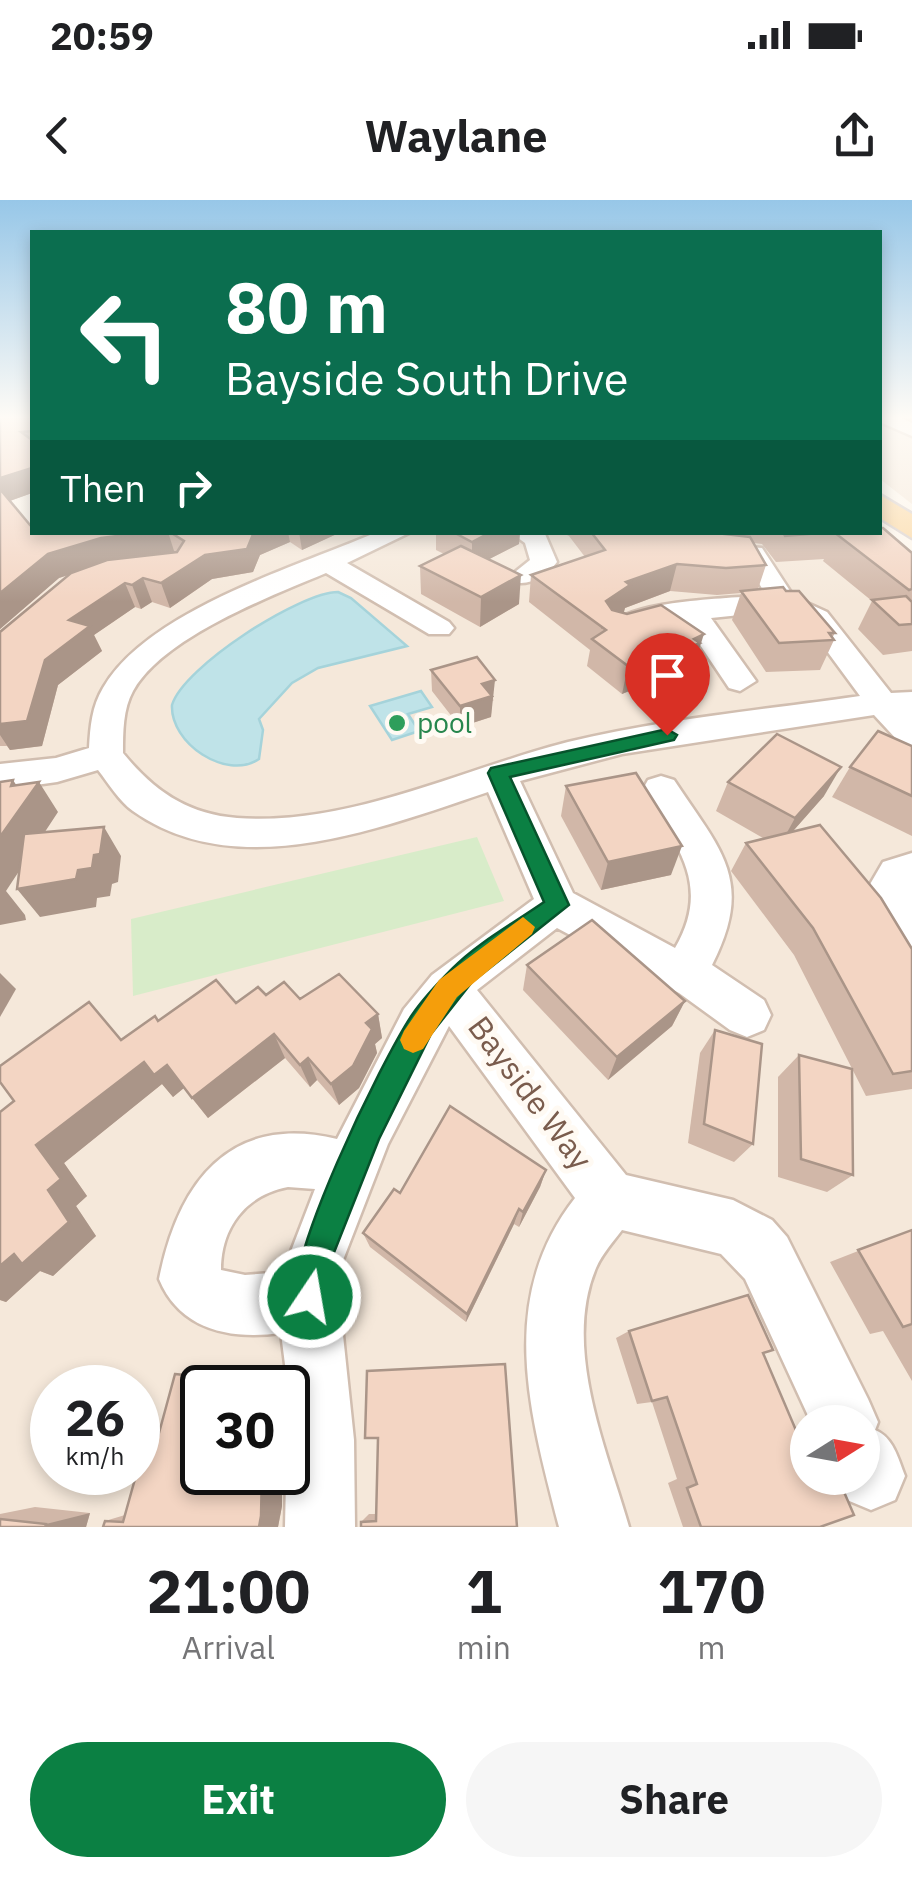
<!DOCTYPE html>
<html lang="en">
<head>
<meta charset="utf-8">
<style>
  :root { --surface:#fff; --page:#f6f6f6; --text:#202124; --muted:#757577; --accent:#0b8043 }
  body { margin:0; font-family:"IBM Plex Sans",sans-serif; background:var(--page); color:var(--text); height:100vh; display:flex; flex-direction:column; font-size:38px; white-space:nowrap }
  * { box-sizing:border-box; margin:0 }
  p { font-size:32px; color:var(--muted) }
  .icon { flex:none; width:55px; height:55px; fill:none; stroke:currentColor; stroke-width:2; stroke-linecap:round; stroke-linejoin:round }
  .map { position:relative; height:1327px; overflow:hidden }
  .details { display:flex; flex-direction:column; background:var(--surface); flex:1 }
  .details>* { flex:none }
  .guide { position:absolute; left:30px; top:30px; width:852px; height:305px; border-radius:0px; box-shadow:0 5px 15px #0003; background:#0b6e4f; color:#fff; overflow:hidden }
  .needle { width:65px; rotate:79deg }
  .controls { position:absolute; left:790px; top:1205px; display:grid; gap:20px }
  .controls a { display:grid; place-items:center; width:90px; height:90px; border-radius:50%; background:var(--surface); box-shadow:0 5px 15px #0003; font-size:50px }
  .speed { position:absolute; left:30px; top:1165px; display:flex; gap:20px; font-size:50px; font-weight:700; text-align:center }
  .speed>* { display:grid; place-content:center; width:130px; height:130px; border-radius:50%; background:var(--surface); box-shadow:0 5px 15px #0003; line-height:1 }
  .speed small { font-size:25px; font-weight:400 }
  .speed .limit { border:5px solid #111; border-radius:15px; background:#fff; color:#111 }
  .pin { position:absolute; display:grid; place-items:center; width:85px; height:85px; color:#fff; margin:-102px -42px; border-radius:50% 50% 50% 0; rotate:-45deg; box-shadow:0 0 10px #0007 }
  .pin .icon { rotate:45deg }
  .me { position:absolute; width:110px; margin:-55px; rotate:12deg; stroke-linejoin:round; filter:drop-shadow(0 0 8px #0008) }
  .turn { display:flex; align-items:center; gap:35px; height:210px; padding:0 30px; font-size:45px }
  .turn .icon { width:130px; height:130px; stroke-width:2.5 }
  .turn b { display:block; font-size:70px; line-height:85px }
  .then { display:flex; align-items:center; height:95px; padding:0 30px; background:#0003; gap:20px; font-size:38px }
  .eta { display:flex; justify-content:space-evenly; align-items:center; height:170px; text-align:center }
  .eta b { font-size:60px; font-weight:700; line-height:70px }
  .button { display:flex; gap:20px; margin-top:auto; padding:20px 30px }
  .button a { flex:1; height:115px; border-radius:60px; background:var(--accent); color:#fff; font-size:40px; font-weight:700; line-height:115px; text-align:center }
  .button a+a { background:var(--page); color:var(--text) }
  .status { display:flex; justify-content:space-between; align-items:center; height:70px; padding:0 50px; background:var(--surface); direction:ltr }
  .status svg { height:28px; fill:currentColor }
  header { display:flex; justify-content:space-between; align-items:center; height:130px; padding:0 30px; background:var(--surface); font-size:45px; font-weight:700 }
  .map>svg:first-child { display:block }
  .residential { fill:#f5e8da; fill-rule:evenodd }
  .green { fill:#d8ecc9 }
  .water { fill:#bfe3e8; stroke:#a5d3da; stroke-width:2.5 }
  .lines { fill:none; stroke-linecap:round; stroke-linejoin:round }
  .minor-casing { stroke:#d1beb0; stroke-width:5 }
  .major-casing { stroke:#dad1cd; stroke-width:5 }
  .minor { fill:#fff; fill-rule:evenodd }
  .major { fill:#fbd9a5; fill-rule:evenodd }
  .wall { fill:#d1b7a8 }
  .shaded-wall { fill:#aa9588 }
  .building { fill:#f3d5c3; stroke:#aa9588; stroke-width:2.5 }
  .route { fill:#0b8043; stroke:#07532c; stroke-width:2.5 }
  .slow { fill:#f59e0b }
  .leisure-dot { fill:#2e9e5b; stroke:#fffaf3; stroke-width:4 }
  .labels { text-anchor:middle; stroke-width:10; stroke-linejoin:round; paint-order:stroke }
  .leisure-label { font-size:28px; fill:#27864d; stroke:#fffaf3; text-anchor:start }
  .near-street-label { font-size:32px; fill:#7a5c4d; stroke:#fffaf3 }
</style>
</head>
<body>
<div class="status"><b>20:59</b><svg viewBox="0 0 49 12"><path d="M0 12V9h3v3zM5 12V6h3v6zM10 12V3h3v9zM15 12V0h3v12zM26 1h20v11H26zM47 4h2v5h-2z"/></svg></div>
<header><svg class="icon" aria-label="back" viewBox="0 0 24 24"><path d="M15 5l-7 7 7 7"/></svg>Waylane<svg class="icon" aria-label="share" viewBox="0 0 24 24"><path d="M12 15V3M7 8l5-5 5 5M5 13v7h14v-7"/></svg></header>
<div class="map">
<svg width="912" height="1327" viewBox="0 0 912 1327">
  <rect width="100%" height="100%" fill="#fdf6ec"/>
  <g class="residential">
    <polygon points="880,216 912,216 912,304 880,279"/>
    <path d="M49,332h831l32,27v968h-912v-970zM52,1188h86v84h-86zM202,1188h86v84h-86zM808,1222h54v56h-54z"/>
  </g>
  <polygon class="green" points="477,637 504,701 133,796 131,719"/>
  <g class="water">
    <path d="M338,392l13,6 56,48 -89,22 -26,15 -33,36 4,11 -4,29c-33,22 -89,-16 -87,-54 11,-38 128,-113 166,-113z"/>
    <polygon points="421,491 432,507 408,514 419,531 392,540 370,506"/>
  </g>
  <g class="lines">
    <defs>
      <g id="minor">
        <polygon points="880,216 898,216 912,223 912,236 880,222"/>
        <path d="M377,332h34l-64,31 102,59 5,6 -5,6h-20l-103,-61c-55,23 -163,64 -193,118 -10,18 -10,41 -10,62 31,38 64,61 114,65 113,8 225,-49 331,-76 95,-23 195,-32 292,-46l-53,-72 -28,-13 -68,7 45,63 -16,10 -11,-3 -45,-67 -64,17 -10,-3 -5,-6c23,-30 124,-30 161,-34l-21,-35 -35,-6 -4,-5 4,-5 52,4 32,49 33,15 64,81 21,-1v54l-12,-3 -26,-28 -252,39 -102,27 53,112 102,55c38,-65 0,-103 -32,-159l5,-9 13,-4 13,4c47,71 81,100 38,185l52,35 7,15 -7,15 -17,7 -17,-7 -51,-37 -122,-65 -80,62 149,185 107,25 39,20 15,17 81,162 10,23 -3,8c18,7 23,28 30,46l-10,24 -24,10 -24,-10 -11,-22h26v-56h-51l-66,-143 -24,-25 -99,-24c-9,12 -20,24 -26,38 -34,80 11,182 33,259h-70c-29,-113 -63,-228 16,-329l-126,-172 -61,118 -45,116 -4,37 15,143 1,87h-70l3,-139 -7,-55c-51,7 -101,-3 -122,-54 19,-96 70,-166 178,-140l67,-130 28,-34 102,-76 -46,-107c-108,36 -251,93 -355,19 -14,-10 -24,-27 -35,-41l-41,12 -57,8v-26l56,-6 33,-10c1,-21 3,-42 14,-60 45,-78 194,-121 274,-156zM288,987l27,2 -32,83 -38,3 -24,-5c0,-43 25,-75 67,-83z"/>
        <path d="M510,332l35,2 12,28c-10,14 -27,24 -43,20l-4,-6 20,-16 -5,-17z"/>
        <polygon points="912,653 912,749 897,744 869,686 883,662"/>
      </g>
      <polygon id="major" points="880,295 912,314 912,338 880,318"/>
    </defs>
    <use href="#minor" class="minor-casing"/>
    <use href="#major" class="major-casing"/>
    <use href="#minor" class="minor"/>
    <use href="#major" class="major"/>
  </g>
  <g class="wall">
    <polygon points="0,216 32,216 32,293 10,301 30,325 168,332 341,332 302,350 290,342 260,355 253,372 212,379 170,408 152,402 141,409 135,407 94,435 102,451 58,485 42,546 10,550 7,546 0,546 0,432 68,375 59,378 0,429"/>
    <polygon points="436,332 520,332 519,344 489,359 519,404 480,427 421,394 420,366 444,354 436,350"/>
    <polygon points="561,332 880,332 912,353 912,451 883,455 858,429 872,401 823,361 824,359 776,362 762,344 754,343 766,365 758,389 786,391 835,433 832,438 834,440 820,470 766,472 732,420 741,393 717,395 670,391 625,408 623,413 695,462 692,471 639,494 634,489 622,494 587,466 590,450 529,402 531,375 585,357 569,336"/>
    <polygon points="431,470 494,500 492,501 491,517 460,527 432,491"/>
    <polygon points="912,546 912,636 832,597 850,567"/>
    <polygon points="728,582 824,596 793,631 912,749 912,889 866,896 794,755 731,671 746,643 763,638 716,611"/>
    <polygon points="566,586 671,675 601,690 561,616"/>
    <polygon points="527,765 685,801 672,826 608,880 523,790"/>
    <polygon points="266,795 300,799 378,814 382,838 375,844 377,853 359,888 339,905 317,880 310,887 285,858 208,918 184,888 173,897 162,884 64,963 87,996 76,1006 96,1036 53,1076 40,1071 6,1102 0,1100 0,912 122,840 158,821"/>
    <polygon points="715,830 753,944 734,962 688,943 700,853"/>
    <polygon points="799,855 853,975 827,992 778,977 778,877"/>
    <polygon points="546,970 540,987 519,1027 514,1024 466,1122 370,1047 363,1033 400,993"/>
    <polygon points="912,1030 912,1181 883,1131 870,1134 830,1062"/>
    <polygon points="629,1131 763,1153 795,1229 808,1229 808,1278 820,1327 683,1327 668,1283 677,1279 652,1202 637,1204 616,1138"/>
    <polygon points="367,1171 517,1327 361,1322 369,1314 376,1314 378,1238"/>
    <polygon points="175,1174 233,1180 255,1185 255,1188 202,1188 202,1272 282,1272 282,1306 278,1327 103,1327 105,1321 125,1315 145,1243 157,1243"/>
    <polygon points="35,1307 90,1313 86,1327 0,1327 0,1314"/>
  </g>
  <g class="shaded-wall">
    <polygon points="32,268 32,293 4,303 0,295 0,278"/>
    <polygon points="150,332 168,332 175,354 111,361 59,378 0,429 0,393 48,354 101,338"/>
    <polygon points="254,332 288,332 290,342 260,355 253,372 212,379 170,408 161,383 205,355"/>
    <polygon points="299,332 341,332 302,350"/>
    <polygon points="491,332 520,332 519,344 472,368 472,342"/>
    <polygon points="677,364 670,391 625,408 624,412 601,429 606,401 626,382"/>
    <polygon points="521,375 519,404 480,427 481,397"/>
    <polygon points="143,378 152,402 141,409 132,385"/>
    <polygon points="125,383 135,407 94,435 102,451 58,485 42,546 10,550 0,535 0,524 45,460 69,420"/>
    <polygon points="704,434 692,471 639,494 646,466"/>
    <polygon points="641,461 634,489 622,494 628,466"/>
    <polygon points="495,480 491,517 460,527 460,506 482,484"/>
    <polygon points="841,567 824,596 779,647 795,618"/>
    <polygon points="13,580 26,600 39,582 58,612 6,691 25,715 26,720 0,725 0,637"/>
    <polygon points="104,627 121,656 118,682 112,684 110,696 97,698 96,707 40,717 17,689 78,670 94,655"/>
    <polygon points="682,646 671,675 601,690 608,662"/>
    <polygon points="0,773 16,789 0,817"/>
    <polygon points="685,801 672,826 608,880 617,857"/>
    <polygon points="378,814 382,838 375,844 377,853 359,888 339,905 331,884 366,823"/>
    <polygon points="274,834 285,858 208,918 192,898"/>
    <polygon points="308,858 317,880 310,887 300,865"/>
    <polygon points="144,862 167,865 185,887 173,897 162,884 64,963 87,996 76,1006 96,1036 53,1076 40,1071 6,1102 0,1100 0,1066 14,1054 48,990 36,945"/>
    <polygon points="546,970 540,987 519,1027 523,1012"/>
    <polygon points="519,1009 514,1024 466,1122 467,1114"/>
    <polygon points="233,1180 255,1185 255,1188 232,1188"/>
    <polygon points="262,1272 282,1272 282,1306 278,1327 259,1327"/>
    <polygon points="90,1313 86,1327 45,1327 46,1324"/>
  </g>
  <g class="building">
    <polygon points="0,216 32,216 32,231 21,232 32,240 32,268 0,278"/>
    <polygon points="0,289 30,325 32,324 32,332 150,332 101,338 48,354 0,393"/>
    <polygon points="880,328 883,328 912,353 912,389 909,390 835,333 880,332"/>
    <polygon points="170,332 254,332 247,349 205,355 161,383 143,378 132,385 125,383 69,420 90,426 45,460 27,521 0,524 0,432 71,373 107,360 177,352 184,341"/>
    <polygon points="453,332 491,332 472,342"/>
    <polygon points="591,332 708,332 750,337 766,365 726,368 677,364 626,382 630,385 606,401 612,410 627,414 661,405 704,434 694,439 700,443 646,466 641,461 628,466 592,439 606,430 531,375 605,350"/>
    <polygon points="783,332 832,332 785,336"/>
    <polygon points="461,346 521,375 481,397 420,366"/>
    <polygon points="783,387 786,391 799,391 835,433 829,433 834,440 779,443 741,391"/>
    <polygon points="906,396 912,402 912,424 899,425 872,400"/>
    <polygon points="477,457 495,480 482,484 492,496 460,506 431,470"/>
    <polygon points="878,531 912,546 912,596 850,567"/>
    <polygon points="777,534 841,567 795,618 728,582"/>
    <polygon points="636,573 682,646 608,662 566,586"/>
    <polygon points="13,580 11,586 39,582 0,637 0,582"/>
    <polygon points="820,625 881,698 912,749 912,871 893,874 813,728 746,643"/>
    <polygon points="104,627 100,654 94,655 92,668 78,670 76,679 17,689 24,634"/>
    <polygon points="592,720 685,801 617,857 527,765"/>
    <polygon points="339,774 378,814 366,823 372,829 353,866 331,884 308,858 300,865 274,834 192,898 167,865 154,875 144,862 36,945 61,979 48,990 69,1022 22,1064 14,1054 0,1066 0,912 14,901 0,882 0,866 89,802 121,840 155,816 158,821 216,780 236,803 258,787 266,795 284,782 300,799"/>
    <polygon points="715,830 762,844 753,944 704,924"/>
    <polygon points="799,855 852,869 853,975 801,959"/>
    <polygon points="450,906 546,970 523,1012 519,1009 467,1114 363,1033 394,989 400,993"/>
    <polygon points="912,1030 912,1124 903,1127 858,1050"/>
    <polygon points="748,1095 773,1150 763,1153 798,1235 808,1232 808,1278 838,1278 854,1315 820,1327 701,1327 687,1288 697,1284 667,1197 652,1201 629,1131"/>
    <polygon points="505,1164 517,1327 361,1327 361,1322 376,1321 378,1238 365,1238 367,1171"/>
    <polygon points="175,1174 233,1180 232,1188 202,1188 202,1272 262,1272 261,1316 259,1327 103,1327 105,1321 123,1322 145,1243 156,1244"/>
    <polygon points="0,1319 46,1324 45,1327 0,1327"/>
  </g>
  <linearGradient id="sky" x2="0" y2="1"><stop stop-color="#97c7e8"/><stop offset="0.54" stop-color="#fefbf6"/><stop offset="1" stop-color="#fefbf6" stop-opacity="0"/></linearGradient>
  <rect width="912" height="402" fill="url(#sky)"/>
  <path class="route" d="M667,529l10,6 -3,5 -164,37 59,128 -97,77 -41,52 -52,105 -48,121 -9,49 -12,5 -13,-5c-17,-42 86,-251 115,-294 11,-16 26,-32 40,-46 25,-26 62,-46 92,-67l-56,-129 3,-5z"/>
  <polygon class="slow" points="523,717 535,727 532,734 457,797 423,849 413,853 404,849 400,840 404,831 439,780"/>
  <circle class="leisure-dot" cx="397" cy="523" r="10"/>
  <g class="labels">
    <g class="leisure-label">
      <text x="417" y="533">pool</text>
    </g>
    <g class="near-street-label">
      <text transform="translate(530 893) rotate(53)" y="11">Bayside Way</text>
    </g>
  </g>
</svg>
<div class="controls">
<a><svg class="needle" viewBox="-14 -14 28 28"><path d="M0-13l5 13h-10z" fill="#e53935"/><path d="M0 13l5-13h-10z" fill="#757577"/></svg></a>
</div>
<div class="speed"><div>26<small>km/h</small></div><div class="limit">30</div></div>
<div class="pin" style="left:667px;top:535px;background:#d93025"><svg class="icon" aria-label="arrive" viewBox="0 0 24 24"><path d="M6 21V4h12l-3 4 3 4H6"/></svg></div>
<svg class="me" style="left:310px;top:1097px" viewBox="-20 -20 40 40"><circle r="17" fill="#0b8043" stroke="#fff" stroke-width="3"/><path d="M0-11L8 9 0 5-8 9z" fill="#fff"/></svg>
<div class="guide">
<div class="turn"><svg class="icon" aria-label="left" viewBox="0 0 24 24"><path d="M17 20v-9H6M10 6l-5 5 5 5"/></svg><div><b>80 m</b>Bayside South Drive</div></div>
<div class="then">Then<svg class="icon" aria-label="right" viewBox="0 0 24 24"><path d="M7 20v-9h11M14 6l5 5-5 5"/></svg></div>
</div>
</div>
<section class="details">
<div class="eta">
<div><b>21:00</b><p>Arrival</p></div>
<div><b>1</b><p>min</p></div>
<div><b>170</b><p>m</p></div>
</div>
<div class="button"><a>Exit</a><a>Share</a></div>
</section>
</body>
</html>
